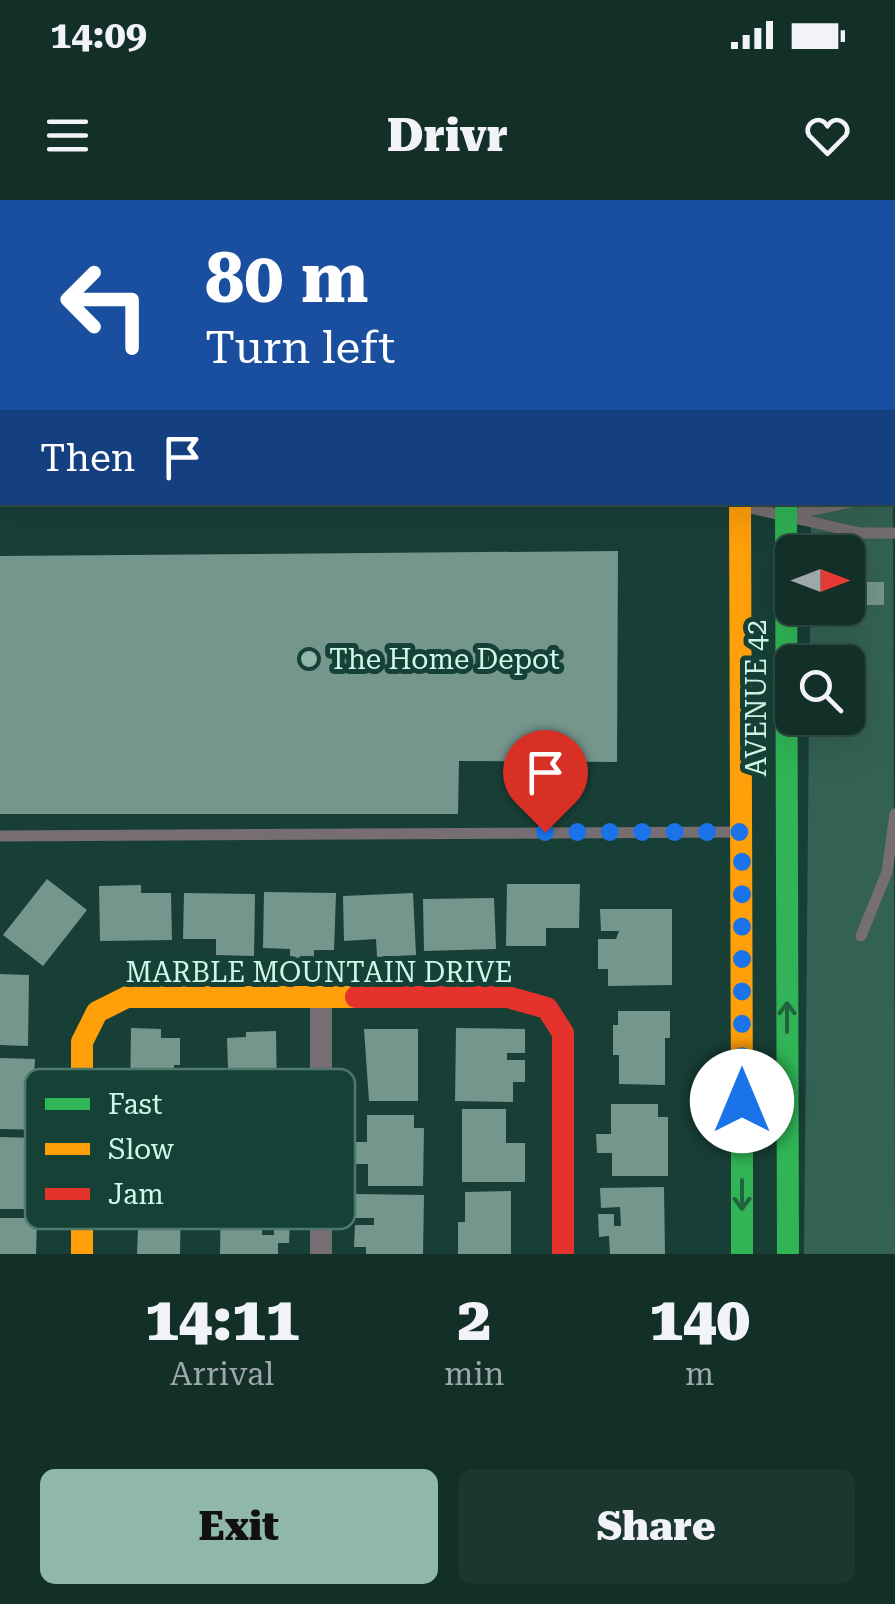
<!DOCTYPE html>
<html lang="en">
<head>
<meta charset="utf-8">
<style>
  :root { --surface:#122f28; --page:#1b3730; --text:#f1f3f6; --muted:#9ca9a8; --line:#314a45; --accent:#90b7ab }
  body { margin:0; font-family:"Roboto Serif",serif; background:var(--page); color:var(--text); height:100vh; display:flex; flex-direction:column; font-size:38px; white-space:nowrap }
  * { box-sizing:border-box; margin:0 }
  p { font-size:32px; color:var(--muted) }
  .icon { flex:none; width:55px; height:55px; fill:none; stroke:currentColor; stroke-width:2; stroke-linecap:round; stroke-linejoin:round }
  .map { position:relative; height:1054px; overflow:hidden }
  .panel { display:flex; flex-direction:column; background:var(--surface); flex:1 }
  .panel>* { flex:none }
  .banner { position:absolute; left:0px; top:0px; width:895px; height:305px; box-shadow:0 10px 40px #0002,0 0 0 2px var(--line); background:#1a4fa0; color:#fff; overflow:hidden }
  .needle { width:65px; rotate:90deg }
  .buttons { position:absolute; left:775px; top:335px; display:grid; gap:20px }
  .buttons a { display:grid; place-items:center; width:90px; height:90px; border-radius:15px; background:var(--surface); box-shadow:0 10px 40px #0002,0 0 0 2px var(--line); font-size:50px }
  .pin { position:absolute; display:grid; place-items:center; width:85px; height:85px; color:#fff; margin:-102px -42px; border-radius:50% 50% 50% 0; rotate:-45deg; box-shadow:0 0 10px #0007 }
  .pin .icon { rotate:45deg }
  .me { position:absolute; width:110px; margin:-55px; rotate:0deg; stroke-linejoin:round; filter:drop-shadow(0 0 8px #0008) }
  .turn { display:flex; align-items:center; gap:35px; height:210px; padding:0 40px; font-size:45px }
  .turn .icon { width:130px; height:130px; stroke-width:2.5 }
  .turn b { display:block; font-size:70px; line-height:85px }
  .then { display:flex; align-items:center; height:95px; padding:0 40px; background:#0003; gap:20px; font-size:38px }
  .eta { display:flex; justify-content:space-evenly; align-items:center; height:170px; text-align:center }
  .eta b { font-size:60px; font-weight:800; line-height:70px }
  .button { display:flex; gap:20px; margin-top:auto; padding:20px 40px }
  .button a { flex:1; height:115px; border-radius:15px; background:var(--accent); color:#111; font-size:40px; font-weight:800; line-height:115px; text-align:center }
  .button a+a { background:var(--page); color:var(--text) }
  .status { display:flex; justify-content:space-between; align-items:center; height:70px; padding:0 50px; background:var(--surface); direction:ltr }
  .status svg { height:28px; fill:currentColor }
  header { display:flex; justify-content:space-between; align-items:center; height:130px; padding:0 40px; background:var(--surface); font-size:45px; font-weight:800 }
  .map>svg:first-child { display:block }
  .green { fill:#336254 }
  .building { fill:#75968d }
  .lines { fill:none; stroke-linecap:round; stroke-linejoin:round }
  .lane { stroke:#766e72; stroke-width:11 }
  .street { stroke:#766e72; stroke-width:22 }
  .fast { stroke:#30b455; stroke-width:22 }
  .slow { stroke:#ff9f0a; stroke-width:22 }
  .jam { stroke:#e5322d; stroke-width:22 }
  .oneway { stroke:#1e643f }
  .route { stroke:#1a73e8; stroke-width:18; stroke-dasharray:0 32.4 }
  .poi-dot { fill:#90b7ab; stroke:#164136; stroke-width:4 }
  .labels { text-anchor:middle; stroke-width:10; stroke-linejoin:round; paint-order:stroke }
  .poi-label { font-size:28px; fill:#d1f7ea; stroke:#164136; text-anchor:start }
  .street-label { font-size:28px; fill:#d1f7ea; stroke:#164136 }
  .key { fill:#164136; stroke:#4e786c; stroke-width:2.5 }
  .key-label { font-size:28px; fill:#d1f7ea }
</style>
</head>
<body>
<div class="status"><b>14:09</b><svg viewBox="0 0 49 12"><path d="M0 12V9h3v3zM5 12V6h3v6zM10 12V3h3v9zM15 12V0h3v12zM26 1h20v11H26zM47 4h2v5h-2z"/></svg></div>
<header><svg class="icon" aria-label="menu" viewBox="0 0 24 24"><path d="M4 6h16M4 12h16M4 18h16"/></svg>Drivr<svg class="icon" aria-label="heart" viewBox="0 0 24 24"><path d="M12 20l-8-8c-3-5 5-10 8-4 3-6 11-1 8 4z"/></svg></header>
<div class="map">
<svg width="895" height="1054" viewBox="0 0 895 1054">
  <rect width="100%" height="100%" fill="#183f36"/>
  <polygon class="green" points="892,11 895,1054 804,1054 809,518 848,518 848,462 810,462 810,408 848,408 848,352 811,352 811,303 892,302"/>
  <g class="building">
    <polygon points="618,351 617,562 459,561 458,614 0,614 0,356"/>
    <rect x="848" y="382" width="36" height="23"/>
    <polygon points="47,679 87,710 43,766 3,735"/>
    <polygon points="507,684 580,684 579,728 546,728 546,746 506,746"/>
    <polygon points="141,685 141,693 171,693 172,740 100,741 99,686"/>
    <polygon points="264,692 336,693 334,750 314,750 314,762 290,762 290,749 263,748"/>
    <polygon points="184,693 255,694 254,756 216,755 216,739 183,739"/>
    <polygon points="413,693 416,755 377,757 376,739 344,741 343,696"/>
    <polygon points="494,698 496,749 424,751 423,699"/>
    <polygon points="600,709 672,709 672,785 608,786 608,769 598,769 598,739 616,739 619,731 601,731"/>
    <polygon points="0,774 29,775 28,846 0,845"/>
    <polygon points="618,811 670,811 670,838 665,838 665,885 619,884 619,855 613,855 613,825 618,825"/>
    <polygon points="131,828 161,829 161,838 180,838 180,865 174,865 173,902 130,901"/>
    <polygon points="456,828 525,829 525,853 507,853 507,860 525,860 525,882 513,882 513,902 455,901"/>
    <polygon points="364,829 418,829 418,901 369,901"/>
    <polygon points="276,831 277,900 235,901 235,868 228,868 227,838 246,837 246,832"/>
    <polygon points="0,858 35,859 34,878 45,878 45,899 25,899 25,906 46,906 45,930 0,929"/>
    <polygon points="611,904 658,904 658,917 668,917 668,976 612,976 612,953 597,953 596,934 611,934"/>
    <polygon points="462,909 506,909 506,943 525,943 525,982 462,982"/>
    <polygon points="367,915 414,915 414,928 424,928 423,986 368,986 368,964 354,964 354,942 367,942"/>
    <polygon points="0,937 34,938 34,960 47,961 47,983 35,983 34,1009 0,1009"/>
    <polygon points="664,987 665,1054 610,1054 609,1036 599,1037 598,1014 614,1014 614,1026 621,1026 620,1007 601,1008 600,988"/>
    <polygon points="119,988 181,989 180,1054 137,1054 138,1029 118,1029"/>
    <polygon points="221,991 287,992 287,1013 263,1013 262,1035 274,1035 274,1019 290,1019 289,1043 278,1043 278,1054 220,1054"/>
    <polygon points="511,991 511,1054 458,1054 458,1022 465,1022 465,992"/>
    <polygon points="355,994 424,995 423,1054 366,1054 366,1047 354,1047 355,1025 374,1025 374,1018 355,1018"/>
    <polygon points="0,1018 37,1018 36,1054 0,1054"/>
  </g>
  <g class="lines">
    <g class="lane">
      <polyline points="54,2 55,0"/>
      <polyline points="0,113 2,107"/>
      <polyline points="742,306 860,333 895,333"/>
      <polyline points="790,315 850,302"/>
      <polyline points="0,636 737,632"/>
      <polyline points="861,736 887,672 895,614"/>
    </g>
    <polyline class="street" points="321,798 321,1054"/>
    <g class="fast">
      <polyline points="745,0 745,2"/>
      <polyline points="796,0 796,2"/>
      <polyline points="786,302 788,1054"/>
      <polyline points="742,914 742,1054"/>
    </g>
    <g class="slow">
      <polyline points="740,302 742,914"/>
      <polyline points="82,1054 82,842 97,812 127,797 356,797"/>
    </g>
    <polyline class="jam" points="356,797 508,797 547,808 563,833 563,1054"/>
  </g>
  <defs><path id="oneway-shaft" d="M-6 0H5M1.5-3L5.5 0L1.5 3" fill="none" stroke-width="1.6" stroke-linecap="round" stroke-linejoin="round" transform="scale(2.5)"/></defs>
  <g class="oneway">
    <use href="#oneway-shaft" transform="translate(787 817) rotate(-90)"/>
    <use href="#oneway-shaft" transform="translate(742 995) rotate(90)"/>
  </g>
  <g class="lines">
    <polyline class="route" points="545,632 742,632 742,901"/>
  </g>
  <circle class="poi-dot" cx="309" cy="459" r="10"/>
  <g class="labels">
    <g class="poi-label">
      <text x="329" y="469">The Home Depot</text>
    </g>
    <g class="street-label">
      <text transform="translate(756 498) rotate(-90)" y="10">AVENUE 42</text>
      <text x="319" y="782">MARBLE MOUNTAIN DRIVE</text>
    </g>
  </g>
  <rect x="25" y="869" width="330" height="160" rx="15" class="key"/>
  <rect x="45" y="898" width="45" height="12" fill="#30b455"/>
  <rect x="45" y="943" width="45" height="12" fill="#ff9f0a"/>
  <rect x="45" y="988" width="45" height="12" fill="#e5322d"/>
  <g class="key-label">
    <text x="108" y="914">Fast</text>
    <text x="108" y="959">Slow</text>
    <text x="108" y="1004">Jam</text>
  </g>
</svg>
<div class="buttons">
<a><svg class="needle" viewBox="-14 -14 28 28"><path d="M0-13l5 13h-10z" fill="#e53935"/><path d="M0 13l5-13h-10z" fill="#9ca9a8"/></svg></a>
<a><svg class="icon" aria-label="search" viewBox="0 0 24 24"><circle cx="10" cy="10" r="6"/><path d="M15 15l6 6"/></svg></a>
</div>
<div class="pin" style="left:545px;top:632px;background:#d93025"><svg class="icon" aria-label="arrive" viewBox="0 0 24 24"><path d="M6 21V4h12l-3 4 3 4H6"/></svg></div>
<svg class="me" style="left:742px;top:901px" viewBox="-20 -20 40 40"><circle r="19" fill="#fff"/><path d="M0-13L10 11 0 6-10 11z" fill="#1a73e8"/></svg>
<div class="banner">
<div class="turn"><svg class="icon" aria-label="left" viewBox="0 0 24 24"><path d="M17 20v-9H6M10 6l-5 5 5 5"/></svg><div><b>80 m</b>Turn left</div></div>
<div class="then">Then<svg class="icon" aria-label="arrive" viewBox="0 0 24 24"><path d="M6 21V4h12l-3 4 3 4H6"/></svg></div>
</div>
</div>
<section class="panel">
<div class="eta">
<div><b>14:11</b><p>Arrival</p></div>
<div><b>2</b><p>min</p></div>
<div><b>140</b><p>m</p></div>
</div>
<div class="button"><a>Exit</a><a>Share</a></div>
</section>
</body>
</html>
